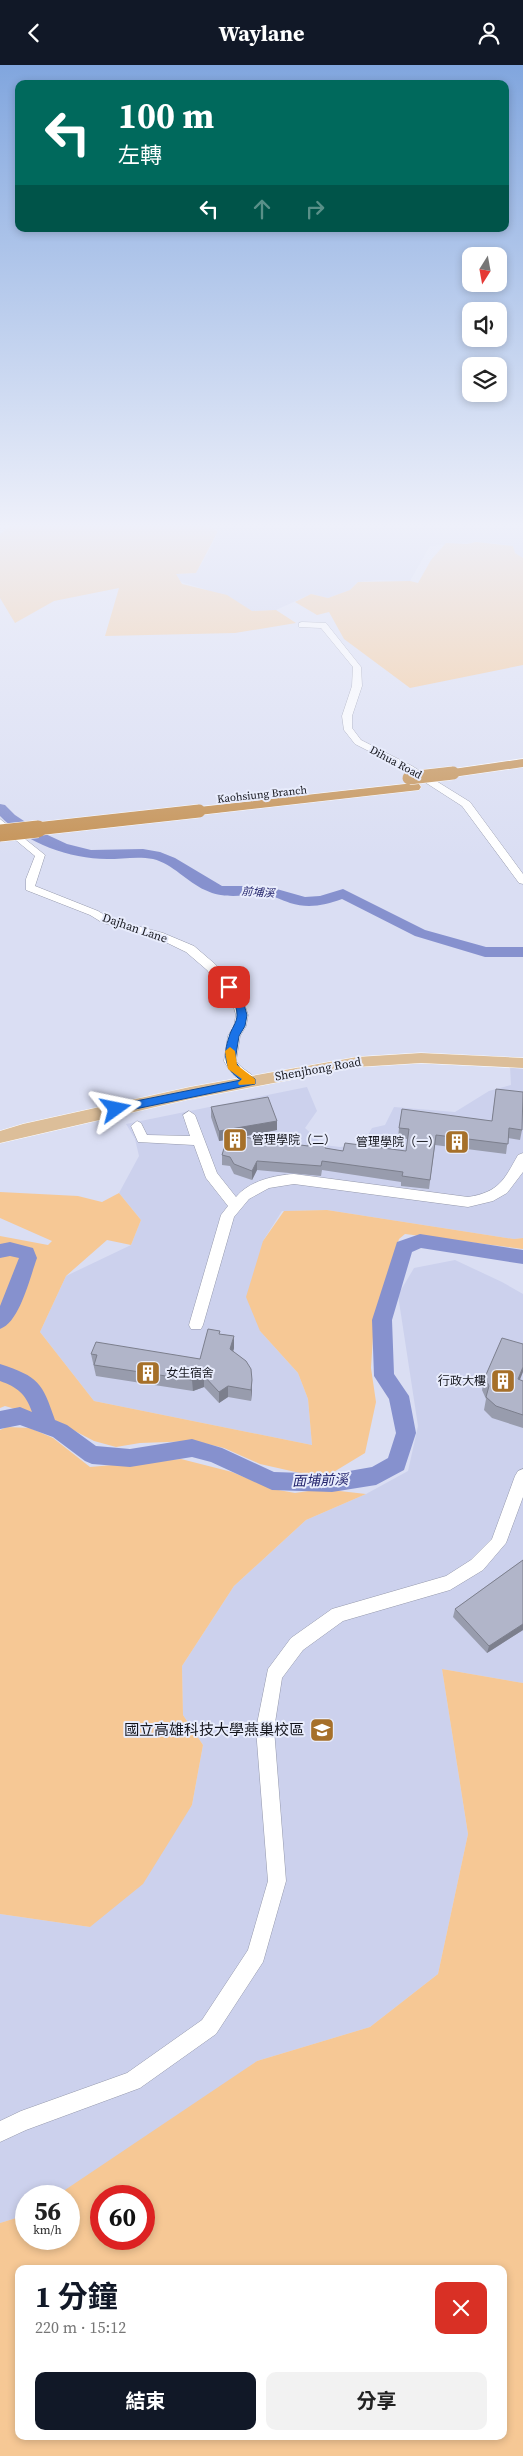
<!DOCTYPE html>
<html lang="zh-TW">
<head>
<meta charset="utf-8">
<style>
  :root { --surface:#fff; --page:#f2f2f2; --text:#222; --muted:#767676; --accent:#111827 }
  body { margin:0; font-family:"Source Serif 4","Noto Sans TC",serif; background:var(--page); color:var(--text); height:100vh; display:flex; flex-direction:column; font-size:19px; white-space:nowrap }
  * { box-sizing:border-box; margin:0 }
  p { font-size:16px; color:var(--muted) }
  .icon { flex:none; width:28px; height:28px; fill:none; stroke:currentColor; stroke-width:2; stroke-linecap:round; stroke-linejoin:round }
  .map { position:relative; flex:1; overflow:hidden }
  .details { position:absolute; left:15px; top:2200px; width:492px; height:175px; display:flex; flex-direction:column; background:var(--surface); border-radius:10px; box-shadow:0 2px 8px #0003 }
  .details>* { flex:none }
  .top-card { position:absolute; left:15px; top:15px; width:494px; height:152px; border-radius:10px; box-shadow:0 2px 8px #0003; background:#00695c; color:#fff; overflow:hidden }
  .needle { width:32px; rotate:191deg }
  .fabs { position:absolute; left:462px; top:182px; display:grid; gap:10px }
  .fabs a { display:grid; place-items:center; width:45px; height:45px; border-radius:10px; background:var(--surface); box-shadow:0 2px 8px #0003; font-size:25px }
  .speed { position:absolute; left:15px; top:2120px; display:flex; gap:10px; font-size:25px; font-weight:700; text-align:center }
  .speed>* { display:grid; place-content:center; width:65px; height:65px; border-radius:50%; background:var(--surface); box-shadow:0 2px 8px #0003; line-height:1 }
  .speed small { font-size:12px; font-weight:400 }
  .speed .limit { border:8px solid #d22; background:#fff; color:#111 }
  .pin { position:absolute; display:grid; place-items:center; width:42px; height:42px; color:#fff; margin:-21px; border-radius:10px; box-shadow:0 2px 8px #0006 }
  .me { position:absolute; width:55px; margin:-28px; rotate:78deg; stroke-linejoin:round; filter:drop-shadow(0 0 4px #0008) }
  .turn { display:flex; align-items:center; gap:18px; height:105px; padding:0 20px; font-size:22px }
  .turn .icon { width:65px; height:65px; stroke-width:2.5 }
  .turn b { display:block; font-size:35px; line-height:42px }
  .lanes { display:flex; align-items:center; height:48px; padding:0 20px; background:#0003; justify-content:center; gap:25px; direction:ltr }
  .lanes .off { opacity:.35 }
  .round { display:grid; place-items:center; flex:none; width:52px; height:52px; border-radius:10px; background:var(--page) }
  .headline { display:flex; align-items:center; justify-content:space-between; height:85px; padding:0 20px }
  h1 { font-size:30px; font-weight:700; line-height:38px; color:var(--accent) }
  .primary-button { display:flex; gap:10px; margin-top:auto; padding:10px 20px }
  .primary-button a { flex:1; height:58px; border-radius:10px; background:var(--accent); color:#fff; font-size:20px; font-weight:700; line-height:58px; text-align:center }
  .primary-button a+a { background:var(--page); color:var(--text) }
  header { display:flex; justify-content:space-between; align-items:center; height:65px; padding:0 20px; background:var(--accent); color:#fff; font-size:22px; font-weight:700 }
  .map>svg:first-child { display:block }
  .built { fill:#ccd1ed }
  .green { fill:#f6c895; fill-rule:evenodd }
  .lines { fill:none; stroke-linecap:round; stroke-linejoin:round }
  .river { fill:#8691ce; fill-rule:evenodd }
  .minor-casing { stroke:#9599ac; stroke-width:1 }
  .major-casing { stroke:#fff; stroke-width:1 }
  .highway-casing { stroke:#fff; stroke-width:1 }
  .minor { fill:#fff; fill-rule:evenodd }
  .major { fill:#dcbe99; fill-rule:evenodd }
  .highway { fill:#c59255; fill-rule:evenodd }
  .highway-bridge-far1-casing { stroke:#fff; stroke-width:14; stroke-linecap:butt }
  .highway-bridge-casing { stroke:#fff; stroke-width:18; stroke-linecap:butt }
  .highway-bridge-far1 { stroke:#c59255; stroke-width:13 }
  .highway-bridge { stroke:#c59255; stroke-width:17 }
  .wall { fill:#989cad }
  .shaded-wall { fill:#7c7f8d }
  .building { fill:#b1b5c9; stroke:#7c7f8d }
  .route { fill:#1a73e8; stroke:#114b97 }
  .slow { fill:#f59e0b }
  .labels { text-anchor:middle; stroke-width:4; stroke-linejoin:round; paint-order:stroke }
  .far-street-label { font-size:11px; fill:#15161d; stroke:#e8ecfc }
  .far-water-label { font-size:11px; font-style:italic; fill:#24256d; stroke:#e8ecfc }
  .street-label { font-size:12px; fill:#15161d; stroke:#e8ecfc }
  .poi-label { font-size:12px; fill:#15161d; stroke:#e8ecfc; text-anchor:start }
  .water-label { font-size:14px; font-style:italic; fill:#24256d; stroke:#e8ecfc }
  .near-poi-label { font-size:15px; fill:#15161d; stroke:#e8ecfc; text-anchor:end }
</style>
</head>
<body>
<header><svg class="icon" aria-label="back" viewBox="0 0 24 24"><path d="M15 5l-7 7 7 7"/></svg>Waylane<svg class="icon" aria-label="person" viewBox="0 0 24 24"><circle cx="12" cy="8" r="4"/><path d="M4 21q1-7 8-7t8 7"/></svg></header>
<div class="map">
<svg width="523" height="2391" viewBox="0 0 523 2391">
  <rect width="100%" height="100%" fill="#dadef3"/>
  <g class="built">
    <polygon points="202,459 523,459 523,493 515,488 513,481 493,478 476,477 430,481 410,516 378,515 358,517 350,525 328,533 311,529 276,545 252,546 204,524 181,517 175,509 196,508 210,484 218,466"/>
    <polygon points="510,1001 523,1001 523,1173 514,1174 327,1145 282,1146 263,1176 260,1266 298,1308 308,1334 312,1380 94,1336 40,1267 66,1211 131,1180 141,1155 119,1128 139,1091 135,1074 126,1059 307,1022 317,1046 305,1063 324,1080 340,1082 363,1079 372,1063 385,1060 394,1042 455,1047 489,1026 511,1020"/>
    <polygon points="455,1195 502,1217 523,1229 523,1618 442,1604 468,1769 438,1909 370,1962 257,1996 151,2074 57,2131 26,2131 26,2150 0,2158 0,1849 90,1862 192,1740 203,1680 183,1650 182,1601 234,1521 306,1455 366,1429 408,1406 418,1361 398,1230 414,1203"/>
  </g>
  <g class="green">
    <polygon points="13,459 202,459 218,466 196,508 176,509 182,519 227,530 252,546 276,545 296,558 235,568 105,571 119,523 54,536 15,558 0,533 0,469"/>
    <polygon points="476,477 513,481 515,488 523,493 523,600 410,623 344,574 329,547 317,550 295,537 311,529 328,533 350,525 358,517 410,516 418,518 431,495 446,478 467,479"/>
    <polygon points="0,1127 78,1131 102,1137 119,1128 141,1155 131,1180 107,1175 66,1211 40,1267 94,1336 312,1380 308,1334 298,1308 260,1266 246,1232 263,1176 284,1146 327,1145 514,1174 523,1173 523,1184 405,1169 399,1174 374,1255 371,1303 376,1337 365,1388 332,1408 300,1408 260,1399 224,1383 195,1376 140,1378 116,1382 94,1376 56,1356 5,1341 0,1343 0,1171 48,1180 52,1176 0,1153"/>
    <polygon points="7,1362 30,1363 53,1373 90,1402 181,1394 232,1407 273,1424 295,1428 322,1424 366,1429 306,1455 234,1521 182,1601 183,1650 203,1680 192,1740 143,1819 90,1862 0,1849 0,1365"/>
    <path d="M442,1604l81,14v773h-523v-233l26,-8v24h43v-43h-13l201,-135 113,-34 68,-53 30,-140zM144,2131v43h-43v-43zM19,2204h485v167h-485z"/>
  </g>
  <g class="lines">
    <g class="river">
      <path d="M0,739l5,1 10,10 24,16 28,13 24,6 52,-1 17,3 15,6 47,28h44l39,11 15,-1 23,-7 82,41 61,17h37v10h-38l-70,-21 -73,-37c-17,6 -33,10 -52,4 -8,-3 -16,-7 -25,-8 -21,-1 -40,5 -60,-5 -18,-8 -32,-26 -52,-31 -15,-3 -31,0 -46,0 -37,0 -81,-16 -107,-43z"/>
      <path d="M420,1169l103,16v14l-102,-16 -9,4 -20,68 2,54 15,22 7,37 -12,37 -28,15 -44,7 -60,-2 -61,-28 -19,-5 -62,10 -38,-3 -7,-3 -32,-24 -33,-12 -20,4v-18l20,-4 12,5c-6,-18 -15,-25 -32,-31v-17c39,13 42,18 55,56l12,5 29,21 34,3 62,-10 30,9 52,24 58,2 40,-7 16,-9 8,-25 -7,-34 -15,-23 -2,-56 25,-78z"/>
      <path d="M10,1177l23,6 4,10c-7,19 -17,64 -37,71v-23l19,-48 -9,-2 -10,2v-14z"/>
    </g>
    <defs>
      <g id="minor">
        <polygon points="302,557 326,558 361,602 362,621 352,651 352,663 361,675 412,701 470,737 523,809 523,819 519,818 462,741 406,705 355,679 344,665 342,651 352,621 353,602 321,563 299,562 299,558"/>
        <path d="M0,754l45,36 -10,31 63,25 13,8 52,14 31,13 21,18 27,33 6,18 -2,11 -6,10 -4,25c6,9 16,12 22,20l-2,3c-14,4 -26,-12 -32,-23l4,-25 6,-10 2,-11 -4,-14 -25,-31 -21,-18 -31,-15 -52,-14 -13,-8 -64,-25v-11l9,-23 -35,-29z"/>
        <path d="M189,1046l6,4 22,58 19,24c13,-16 39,-22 58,-23l174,23c31,-5 36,-17 50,-42l5,-2v19l-16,21 -14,8 -25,6 -174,-23 -25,4 -20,11 -15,18 -31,108 -2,4h-10l-2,-4 32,-110 7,-9 -22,-28 -12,-33 -56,-3 -7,-16 6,-5 4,2 6,12 43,1 -7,-21z"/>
        <polygon points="523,1404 523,1432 506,1478 483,1505 450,1525 343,1556 303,1585 282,1613 274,1664 286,1816 263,1897 216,1969 140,2023 26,2065 0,2077 0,2056 21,2046 127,2008 202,1955 248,1885 268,1816 256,1664 268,1604 291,1573 332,1544 446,1511 471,1495 492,1474 515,1411 518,1406"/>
      </g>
      <polygon id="major" points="421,988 523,993 523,1003 421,998 357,1002 190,1034 0,1078 0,1066 23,1059 190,1022 357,992"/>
      <g id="highway">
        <polygon points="523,694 523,702 453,712 446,708 453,704"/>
        <polygon points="414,718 419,719 421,722 419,725 199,750 192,746 199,742"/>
      </g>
    </defs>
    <use href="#minor" class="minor-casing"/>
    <use href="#major" class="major-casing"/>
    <use href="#highway" class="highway-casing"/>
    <use href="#minor" class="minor"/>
    <use href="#major" class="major"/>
    <use href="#highway" class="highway"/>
    <defs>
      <g id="highway-bridge-far1">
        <polyline points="409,713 453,708"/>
        <polyline points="27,765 199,746"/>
      </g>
      <polyline id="highway-bridge" points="0,768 38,764"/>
    </defs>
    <use href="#highway-bridge-far1" class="highway-bridge-far1-casing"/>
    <use href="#highway-bridge" class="highway-bridge-casing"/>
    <use href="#highway-bridge-far1" class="highway-bridge-far1"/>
    <use href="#highway-bridge" class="highway-bridge"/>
  </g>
  <g class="wall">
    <polygon points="496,1024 522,1065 520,1075 508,1073 506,1089 435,1080 429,1124 401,1121 401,1117 322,1105 321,1111 257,1105 252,1115 234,1109 230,1101 222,1100 222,1090 226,1075 219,1076 211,1052 211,1042 277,1056 277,1065 242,1072 308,1081 326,1079 325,1083 343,1086 406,1086 408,1074 398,1073 399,1063 492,1056"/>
    <polygon points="220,1269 234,1271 234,1283 233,1286 252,1315 252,1326 251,1336 228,1332 219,1338 204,1322 193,1326 96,1311 91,1289 200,1294"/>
    <polygon points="485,1312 520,1315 523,1316 523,1363 492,1353 484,1345 486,1334 482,1325"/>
    <polygon points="523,1495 523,1565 487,1588 453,1552 455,1544"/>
  </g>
  <g class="shaded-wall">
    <polygon points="277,1056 277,1065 219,1076 219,1066"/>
    <polygon points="257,1096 257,1105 252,1115 252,1106"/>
    <polygon points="234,1271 234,1283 231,1295 230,1284"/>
    <polygon points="523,1302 523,1307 515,1327 518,1314"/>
    <polygon points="204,1311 204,1322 193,1326 192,1315"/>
    <polygon points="252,1315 252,1326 251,1336 251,1325"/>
    <polygon points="228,1321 228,1332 219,1338 219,1327"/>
    <polygon points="523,1559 523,1565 487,1588 489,1581"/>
  </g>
  <g class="building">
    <polygon points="496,1024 523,1027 522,1065 509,1063 508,1079 436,1070 430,1115 402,1111 403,1107 322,1096 321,1101 257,1096 252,1106 234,1099 230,1092 222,1090 228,1070 308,1081 309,1077 326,1079 325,1083 343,1086 345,1078 406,1086 409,1064 399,1063 402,1044 492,1056"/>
    <polygon points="268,1032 277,1056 219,1066 211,1042"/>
    <polygon points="208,1264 220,1266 219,1269 234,1271 230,1284 246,1296 251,1304 252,1315 251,1325 228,1321 219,1327 204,1311 192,1315 94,1300 97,1290 91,1289 96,1277 200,1294"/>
    <polygon points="502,1273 523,1279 523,1302 518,1314 523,1316 523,1350 496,1341 486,1332 489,1321 485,1312"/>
    <polygon points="523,1495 523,1559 489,1581 455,1544"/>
  </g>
  <linearGradient id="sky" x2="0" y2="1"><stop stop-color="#81a6de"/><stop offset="0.58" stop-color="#eef0fa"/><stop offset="1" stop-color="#eef0fa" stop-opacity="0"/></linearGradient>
  <rect width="523" height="794" fill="url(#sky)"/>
  <path class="route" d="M229,919l4,1 10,16 4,14 -2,11 -6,10 -4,25 7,10 13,8v5l-139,29 -4,-1v-5l4,-2 125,-25c-17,-11 -18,-25 -12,-43 2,-8 8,-14 8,-22 0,-11 -7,-20 -13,-28z"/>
  <polygon class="slow" points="230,982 235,986 237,1000 255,1014 255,1019 239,1020 238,1018 242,1014 228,1004 225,986"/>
  <defs>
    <symbol id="building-square" viewBox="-11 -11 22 22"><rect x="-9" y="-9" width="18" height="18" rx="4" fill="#a6702a" stroke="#e8ecfc"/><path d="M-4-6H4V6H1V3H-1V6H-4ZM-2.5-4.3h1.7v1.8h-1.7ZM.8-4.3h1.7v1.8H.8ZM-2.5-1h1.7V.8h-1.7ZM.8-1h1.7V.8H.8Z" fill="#fff"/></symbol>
    <symbol id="university-square" viewBox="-11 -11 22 22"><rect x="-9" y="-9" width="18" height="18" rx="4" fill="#a6702a" stroke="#e8ecfc"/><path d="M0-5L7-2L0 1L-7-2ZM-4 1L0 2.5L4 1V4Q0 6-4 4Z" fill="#fff"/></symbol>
  </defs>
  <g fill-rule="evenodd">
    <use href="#building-square" x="221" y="1061" width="28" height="28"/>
    <use href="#building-square" x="443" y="1063" width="28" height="28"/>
    <use href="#building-square" x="134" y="1294" width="28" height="28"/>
    <use href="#building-square" x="489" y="1302" width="28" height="28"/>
    <use href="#university-square" x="308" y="1651" width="28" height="28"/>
  </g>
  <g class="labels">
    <g class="far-street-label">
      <text transform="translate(396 697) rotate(28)" y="4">Dihua Road</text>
      <text transform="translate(262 729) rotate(-6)" y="4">Kaohsiung Branch</text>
    </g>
    <g class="far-water-label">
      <text transform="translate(258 827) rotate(4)" y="4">前埔溪</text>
    </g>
    <g class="street-label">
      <text transform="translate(135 863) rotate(19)" y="4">Dajhan Lane</text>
      <text transform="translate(318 1004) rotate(-10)" y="4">Shenjhong Road</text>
    </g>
    <g class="poi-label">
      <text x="252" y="1079">管理學院（二）</text>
      <text x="440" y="1081" text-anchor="end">管理學院（一）</text>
      <text x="166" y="1312">女生宿舍</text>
      <text x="486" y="1320" text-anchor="end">行政大樓</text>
    </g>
    <g class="water-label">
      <text transform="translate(320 1415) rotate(-2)" y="5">面埔前溪</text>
    </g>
    <g class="near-poi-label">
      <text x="304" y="1670">國立高雄科技大學燕巢校區</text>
    </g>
  </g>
</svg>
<div class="fabs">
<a><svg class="needle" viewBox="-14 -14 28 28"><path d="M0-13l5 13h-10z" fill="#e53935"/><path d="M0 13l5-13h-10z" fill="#767676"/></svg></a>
<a><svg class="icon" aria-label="sound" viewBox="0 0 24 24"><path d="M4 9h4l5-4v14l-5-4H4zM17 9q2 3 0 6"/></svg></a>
<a><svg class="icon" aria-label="layers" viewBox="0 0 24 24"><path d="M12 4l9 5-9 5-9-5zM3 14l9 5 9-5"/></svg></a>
</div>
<div class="speed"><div>56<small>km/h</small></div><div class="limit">60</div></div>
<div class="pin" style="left:229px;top:922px;background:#d93025"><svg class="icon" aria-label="arrive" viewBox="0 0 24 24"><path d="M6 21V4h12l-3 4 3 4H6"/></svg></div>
<svg class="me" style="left:116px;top:1044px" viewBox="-20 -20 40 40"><path d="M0-17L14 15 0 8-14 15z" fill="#1a73e8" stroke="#fff" stroke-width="4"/></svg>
<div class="top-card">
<div class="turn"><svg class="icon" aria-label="left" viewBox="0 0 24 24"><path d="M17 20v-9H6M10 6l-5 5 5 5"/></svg><div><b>100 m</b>左轉</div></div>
<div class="lanes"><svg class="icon" aria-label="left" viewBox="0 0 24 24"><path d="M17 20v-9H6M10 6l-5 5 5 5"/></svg><svg class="icon off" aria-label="ahead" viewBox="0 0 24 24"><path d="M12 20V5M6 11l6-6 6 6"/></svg><svg class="icon off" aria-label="right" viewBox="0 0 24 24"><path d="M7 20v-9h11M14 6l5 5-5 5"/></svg></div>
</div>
<section class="details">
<div class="headline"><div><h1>1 分鐘</h1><p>220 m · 15:12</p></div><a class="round" style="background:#d93025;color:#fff"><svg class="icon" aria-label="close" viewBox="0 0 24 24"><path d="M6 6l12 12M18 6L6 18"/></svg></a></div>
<div class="primary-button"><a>結束</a><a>分享</a></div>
</section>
</div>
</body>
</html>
